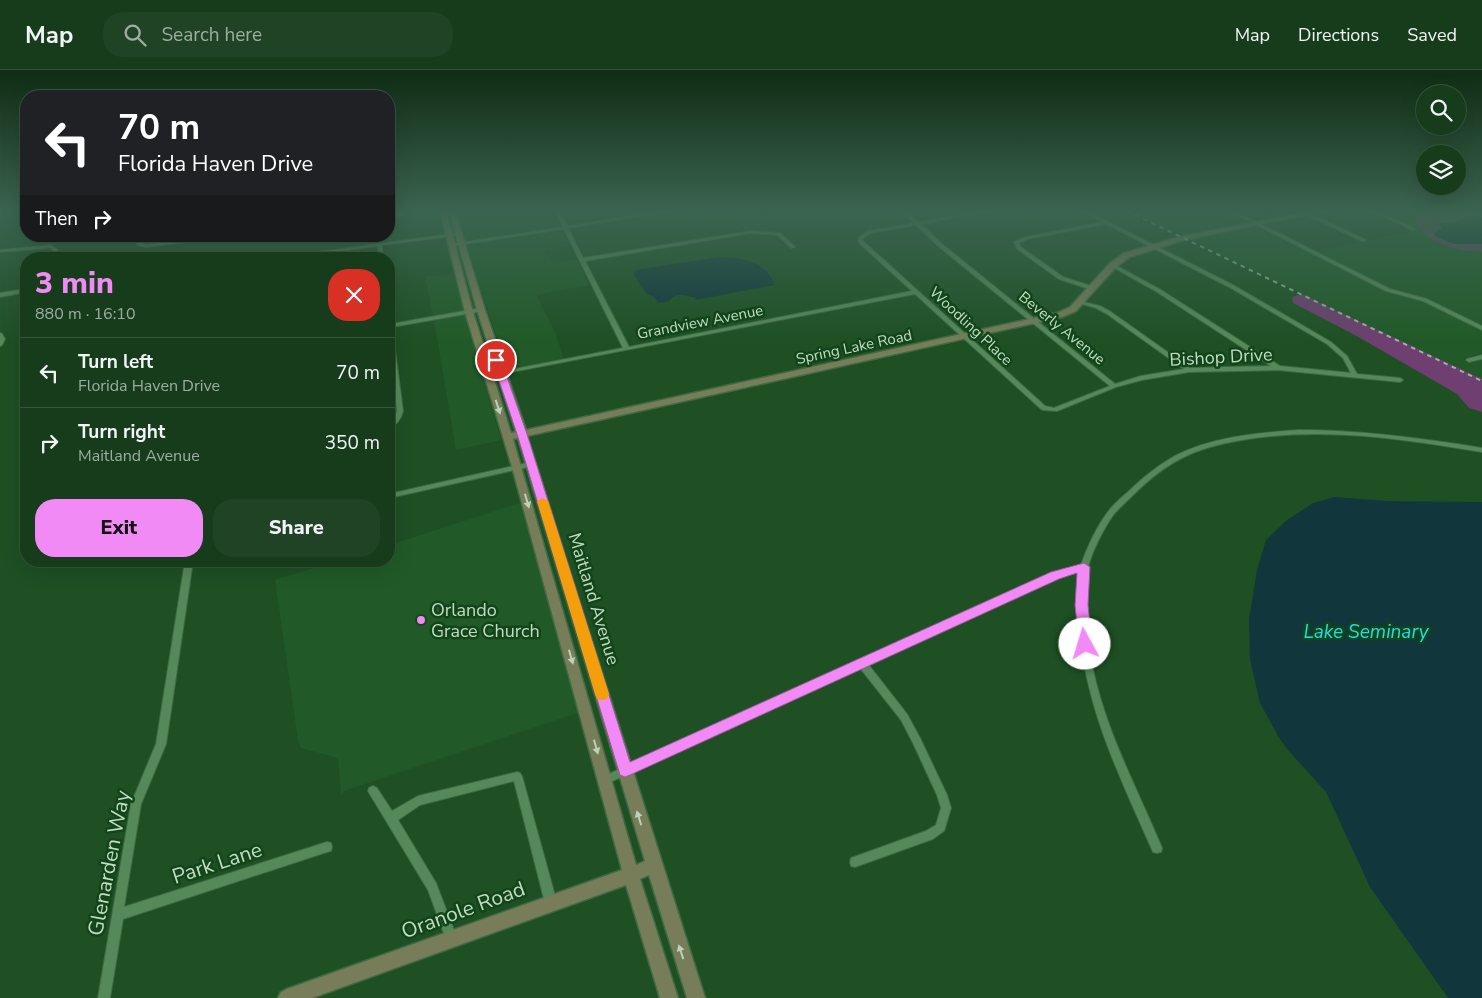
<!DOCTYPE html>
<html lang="en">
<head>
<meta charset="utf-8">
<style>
  :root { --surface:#163c1b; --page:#1f4324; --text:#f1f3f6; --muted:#9eada3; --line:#35563a; --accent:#f18af4 }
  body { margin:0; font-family:"Nunito Sans",sans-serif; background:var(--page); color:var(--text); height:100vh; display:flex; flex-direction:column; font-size:19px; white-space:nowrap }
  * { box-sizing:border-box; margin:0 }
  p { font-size:16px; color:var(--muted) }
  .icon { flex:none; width:28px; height:28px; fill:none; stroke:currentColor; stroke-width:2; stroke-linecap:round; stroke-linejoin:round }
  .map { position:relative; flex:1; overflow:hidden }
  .drawer { position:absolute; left:20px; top:182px; width:375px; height:315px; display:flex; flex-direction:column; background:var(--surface); border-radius:20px; box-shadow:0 5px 20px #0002,0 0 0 1px var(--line) }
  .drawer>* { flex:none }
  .guide { position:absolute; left:20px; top:20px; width:375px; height:152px; border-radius:20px; box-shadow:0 5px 20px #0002,0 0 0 1px var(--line); background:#202124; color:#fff; overflow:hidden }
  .tools { position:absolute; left:1416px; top:15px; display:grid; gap:10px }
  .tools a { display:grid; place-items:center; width:50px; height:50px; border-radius:50%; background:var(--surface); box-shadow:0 5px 20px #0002,0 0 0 1px var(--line); font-size:25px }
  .pin { position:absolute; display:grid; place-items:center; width:42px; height:42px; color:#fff; margin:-21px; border:2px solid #fff; border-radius:50%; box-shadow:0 1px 5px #0007 }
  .me { position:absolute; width:55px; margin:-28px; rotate:354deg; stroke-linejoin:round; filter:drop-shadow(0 0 4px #0008) }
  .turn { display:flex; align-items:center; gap:18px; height:105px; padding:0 15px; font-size:22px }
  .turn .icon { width:65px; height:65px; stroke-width:2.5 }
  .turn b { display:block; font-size:35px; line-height:42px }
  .then { display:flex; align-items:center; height:48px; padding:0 15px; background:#0003; gap:10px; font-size:19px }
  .round { display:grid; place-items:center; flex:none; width:52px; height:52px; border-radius:20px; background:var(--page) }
  .summary { display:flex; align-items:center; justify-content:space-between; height:85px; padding:0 15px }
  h1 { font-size:30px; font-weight:800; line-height:38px; color:var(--accent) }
  .primary-button { display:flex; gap:10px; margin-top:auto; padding:10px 15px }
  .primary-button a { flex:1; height:58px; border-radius:20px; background:var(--accent); color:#111; font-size:20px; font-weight:800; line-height:58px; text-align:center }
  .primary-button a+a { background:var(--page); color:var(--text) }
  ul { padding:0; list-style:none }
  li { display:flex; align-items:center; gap:15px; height:70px; padding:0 15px; border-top:1px solid var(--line) }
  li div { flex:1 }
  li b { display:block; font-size:19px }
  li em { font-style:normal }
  header { display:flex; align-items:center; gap:30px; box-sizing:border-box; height:70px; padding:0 25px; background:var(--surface); border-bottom:1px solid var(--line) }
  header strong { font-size:24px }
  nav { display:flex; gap:28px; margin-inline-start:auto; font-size:18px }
  .search { width:350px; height:45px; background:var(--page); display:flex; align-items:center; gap:12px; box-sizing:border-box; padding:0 18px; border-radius:20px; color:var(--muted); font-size:19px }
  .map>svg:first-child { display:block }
  .built { fill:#215a28 }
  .green { fill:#6e3f70 }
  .water { fill:#11373c }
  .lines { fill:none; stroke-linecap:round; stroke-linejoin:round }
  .street-casing { stroke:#3e6a44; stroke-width:2 }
  .secondary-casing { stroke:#3e6a44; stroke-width:3 }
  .street { fill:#56895a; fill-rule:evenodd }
  .secondary { fill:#777c59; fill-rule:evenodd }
  .rail { stroke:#96b799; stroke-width:2; stroke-dasharray:4.5 4.5; stroke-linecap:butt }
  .oneway { fill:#bad2b8 }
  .route { fill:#f18af4; stroke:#9d5a9f }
  .slow { fill:#f59e0b }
  .poi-dot { fill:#f18af4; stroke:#12451a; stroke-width:2 }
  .labels { text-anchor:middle; stroke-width:5; stroke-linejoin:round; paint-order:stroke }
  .far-street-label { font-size:15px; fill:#c1dcc2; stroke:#12451a }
  .street-label { font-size:18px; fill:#c1dcc2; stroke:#12451a }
  .poi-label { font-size:18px; fill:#c1dcc2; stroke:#12451a; text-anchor:start }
  .water-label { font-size:19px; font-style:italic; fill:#1cdef0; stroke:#12451a }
  .near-street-label { font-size:21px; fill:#c1dcc2; stroke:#12451a }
</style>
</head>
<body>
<header>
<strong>Map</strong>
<div class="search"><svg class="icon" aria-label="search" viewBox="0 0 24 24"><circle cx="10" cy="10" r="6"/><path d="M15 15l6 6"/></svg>Search here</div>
<nav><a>Map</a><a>Directions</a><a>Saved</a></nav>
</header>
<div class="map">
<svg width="1482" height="928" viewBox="0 0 1482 928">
  <rect width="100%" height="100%" fill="#1e5024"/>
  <g class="built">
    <polygon points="455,141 552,141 559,157 465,171"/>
    <polygon points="1128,141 1174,141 1186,147 1206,143 1230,157 1181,166"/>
    <polygon points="1378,141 1436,141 1422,143 1416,154 1431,169 1443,175 1456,179 1482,182 1482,256 1430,234 1482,260 1482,283 1463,289 1470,293 1482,290 1482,309 1187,169 1257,155 1312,182 1418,160"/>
    <polygon points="561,160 569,176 545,180 552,193 576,189 589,215 536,225 555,262 564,289 508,300 466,174"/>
    <polygon points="453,203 464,241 433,246 425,207"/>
    <polygon points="465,245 501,370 456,380 434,250"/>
    <polygon points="520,433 542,504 552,541 551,544 553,545 580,642 344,721 341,725 338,688 301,678 298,670 275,510 336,491 389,491 389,475"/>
  </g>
  <g class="green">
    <path d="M1436,141h37l9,3v4l-6,-1 -24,6h-13l3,5 -7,8 19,8h28v8c-26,-2 -59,-7 -68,-35l8,-4z"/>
    <polygon points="1302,224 1482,309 1482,342 1469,338 1457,324 1355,265 1293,233 1292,227"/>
  </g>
  <g class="water">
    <polygon points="1469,147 1482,148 1482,174 1454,174 1435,166 1435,163 1442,158 1439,153 1452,153"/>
    <path d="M719,187c25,1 45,3 56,28l-80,15 1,-2c-10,-2 -19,-7 -27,3l-10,2 -6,-7 -6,-2 -13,-19 2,-5z"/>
    <polygon points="1335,427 1387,431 1482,432 1482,928 1448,928 1370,817 1326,722 1287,679 1278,666 1260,633 1250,590 1249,549 1257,500 1266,470 1287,450 1313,433"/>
  </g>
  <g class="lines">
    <defs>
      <g id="street">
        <polygon points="400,141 404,141 404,146 389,147 389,145 400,144"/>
        <path d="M555,141h4l8,15 96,-15h11l-106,17 15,30 168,-27 29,2 15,14 -4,1 -14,-13 -26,-2 -166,28 44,86 283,-56 -53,-48 -1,-5 10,-7 46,-8 -12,-12h5l11,11 63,-11h10l-70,13 21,20 173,140 26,-8 43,-7 -77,-55 -11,-6 -17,-5v-2l21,5 11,6 79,56 81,-2 -114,-74 -46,-26v-1l2,-1 48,26 119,76 71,7 -8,-15 -16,-14 -98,-57 -123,-63 -79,15 -8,4 2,4 42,30 31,10 1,1 -3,2 -33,-11 -42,-30 -3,-7 12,-5 76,-15 -21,-11h6l146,74 98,57 16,14 10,18 43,4 3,2 -3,2 -122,-12 -89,2 -47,8 -26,7 -59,24 -14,-1 -2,-1 -126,-115 -429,83 -1,-1 3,-2 135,-26 -59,-119 -112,17 -2,-1 2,-1 111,-17zM916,155l22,21 172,140 -56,22 -9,-2 -182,-165 -1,-2 9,-6z"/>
        <polygon points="1229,141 1235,141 1390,219 1427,229 1482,256 1482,260 1423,231 1386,221"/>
        <polygon points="1372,141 1378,141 1416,159 1412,160"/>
        <polygon points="1306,143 1310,143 1366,170 1362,171 1306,145"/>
        <polygon points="458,163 460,163 460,165 382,175 383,189 379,189 378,176 282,189 267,189"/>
        <polygon points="135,166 139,166 141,173 146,175 219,166 235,166 146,177 137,175"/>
        <polygon points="51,175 58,180 55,189 50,189 53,180 50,178 0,182 0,180"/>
        <polygon points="26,219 26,222 0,227 0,223"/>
        <path d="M481,238l3,2 -1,1 -91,16 11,84c-2,8 -6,14 -14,17v-5l6,-6 2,-6 -8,-66v-22l2,1z"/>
        <polygon points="0,263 2,264 5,269 2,275 0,276"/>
        <polygon points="1482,285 1482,289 1469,292 1466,290 1467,289"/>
        <path d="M1298,360c62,0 123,8 184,18v4c-79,-13 -160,-26 -240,-12 -19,3 -40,8 -58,17 -19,9 -36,23 -51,38 -6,6 -13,12 -19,19 -9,12 -23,39 -26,54 -7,27 -1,70 4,97 13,65 45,123 70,183l-1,4 -4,1 -4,-1c-33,-75 -68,-144 -74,-228 -2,-17 -3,-35 0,-53l-22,6 -189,87 39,50 13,24 27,57 4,13 -6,20 -1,3 -11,8 -78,28 -4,-1 -1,-4 1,-4 75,-27 10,-6 5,-17 -4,-13 -24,-52 -12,-23 -41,-52 -252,115 -3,1 -3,-1 -2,-3 2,-3 450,-204 29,-8c6,-18 18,-43 30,-57 5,-6 11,-11 17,-16 13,-13 28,-25 45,-35 37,-20 84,-24 125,-27z"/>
        <polygon points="531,392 534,394 533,396 389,428 389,424"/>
        <polygon points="185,491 193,491 166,674 141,734 124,837 327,772 331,773 332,777 331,781 327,782 123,849 110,928 98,928 131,734 156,674"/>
        <polygon points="517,702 520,703 522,706 557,833 555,837 551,839 547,837 545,833 514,711 420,735 398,750 436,813 457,868 455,872 451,874 447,872 428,820 368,721 369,718 373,716 377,718 392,741 418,726"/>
      </g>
      <path id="secondary" d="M440,141h6l27,101 38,121 5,-1 -39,-122 -28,-99h6l30,99 41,120 531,-117 13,-6 40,-44 14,-10 59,-17 128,-25h14l-141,29 -54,17 -14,10 -40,44 -14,6 -535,119 178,562h-18l-38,-123 -9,4 38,119h-18l-34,-113 -314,113h-34l3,-6 6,-3 335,-119 -110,-403 -47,-155zM518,368l127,423 -9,4 -123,-426z"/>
    </defs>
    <use href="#street" class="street-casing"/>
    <use href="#secondary" class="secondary-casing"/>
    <use href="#street" class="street"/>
    <use href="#secondary" class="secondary"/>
    <polyline class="rail" points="1127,141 1482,311"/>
  </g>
  <defs><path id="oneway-solid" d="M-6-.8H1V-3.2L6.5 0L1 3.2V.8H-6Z" transform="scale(1.25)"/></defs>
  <g class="oneway">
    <use href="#oneway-solid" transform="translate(498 337) rotate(72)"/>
    <use href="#oneway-solid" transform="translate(527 431) rotate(74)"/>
    <use href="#oneway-solid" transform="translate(571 587) rotate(74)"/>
    <use href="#oneway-solid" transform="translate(596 677) rotate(74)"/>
    <use href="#oneway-solid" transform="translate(639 748) rotate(-107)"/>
    <use href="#oneway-solid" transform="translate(681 882) rotate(-108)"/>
  </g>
  <linearGradient id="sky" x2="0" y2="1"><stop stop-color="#102c14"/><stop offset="0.52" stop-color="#3b6450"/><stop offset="1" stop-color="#3b6450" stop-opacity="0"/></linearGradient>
  <rect width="1482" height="271" fill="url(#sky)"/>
  <polygon class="route" points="496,287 501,290 527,364 630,692 1051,502 1084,493 1090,497 1088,535 1092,574 1090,578 1085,580 1081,578 1079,574 1075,535 1077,503 1059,509 630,705 625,707 620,705 517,364 492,290"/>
  <polygon class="slow" points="543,428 548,431 609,624 607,629 602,630 597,629 595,624 537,431"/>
  <circle class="poi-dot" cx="421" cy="550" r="5"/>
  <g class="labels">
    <g class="far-street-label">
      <text transform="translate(700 252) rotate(-11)" y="5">Grandview Avenue</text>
      <text transform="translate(971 256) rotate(43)" y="5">Woodling Place</text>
      <text transform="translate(1062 258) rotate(39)" y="5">Beverly Avenue</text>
      <text transform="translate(854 277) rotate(-12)" y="5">Spring Lake Road</text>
    </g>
    <g class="street-label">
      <text transform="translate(1221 287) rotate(-3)" y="6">Bishop Drive</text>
      <text transform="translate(594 529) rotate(73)" y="6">Maitland Avenue</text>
    </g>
    <g class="poi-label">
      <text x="431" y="546">Orlando<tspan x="431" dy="21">Grace Church</tspan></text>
    </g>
    <g class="water-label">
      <text x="1366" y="568">Lake Seminary</text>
    </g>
    <g class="near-street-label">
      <text transform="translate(109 793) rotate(-79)" y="7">Glenarden Way</text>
      <text transform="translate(217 793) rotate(-18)" y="7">Park Lane</text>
      <text transform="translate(463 840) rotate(-20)" y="7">Oranole Road</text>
    </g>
  </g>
</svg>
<div class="tools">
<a><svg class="icon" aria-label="search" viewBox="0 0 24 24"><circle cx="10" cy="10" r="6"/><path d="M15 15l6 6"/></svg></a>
<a><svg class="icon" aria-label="layers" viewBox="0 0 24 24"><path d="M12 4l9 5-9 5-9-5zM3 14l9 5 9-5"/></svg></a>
</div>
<div class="pin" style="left:496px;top:290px;background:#d93025"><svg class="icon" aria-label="arrive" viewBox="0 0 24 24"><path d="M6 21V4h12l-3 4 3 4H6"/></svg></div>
<svg class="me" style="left:1085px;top:574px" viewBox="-20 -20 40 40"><circle r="19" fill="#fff"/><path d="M0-13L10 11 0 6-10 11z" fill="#f18af4"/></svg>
<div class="guide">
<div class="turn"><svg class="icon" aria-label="left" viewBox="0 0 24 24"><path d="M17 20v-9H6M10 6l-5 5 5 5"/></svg><div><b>70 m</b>Florida Haven Drive</div></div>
<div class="then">Then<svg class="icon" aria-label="right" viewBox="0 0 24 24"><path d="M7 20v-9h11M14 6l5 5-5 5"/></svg></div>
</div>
<section class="drawer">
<div class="summary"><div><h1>3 min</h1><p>880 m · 16:10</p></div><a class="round" style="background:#d93025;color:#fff"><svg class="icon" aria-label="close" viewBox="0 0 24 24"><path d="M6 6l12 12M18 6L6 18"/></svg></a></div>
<ul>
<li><svg class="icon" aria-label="left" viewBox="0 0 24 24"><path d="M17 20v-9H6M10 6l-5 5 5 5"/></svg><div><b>Turn left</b><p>Florida Haven Drive</p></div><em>70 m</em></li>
<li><svg class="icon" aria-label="right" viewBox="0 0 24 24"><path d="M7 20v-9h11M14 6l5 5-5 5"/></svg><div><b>Turn right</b><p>Maitland Avenue</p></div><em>350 m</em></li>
</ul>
<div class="primary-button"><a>Exit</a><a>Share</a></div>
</section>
</div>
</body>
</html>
